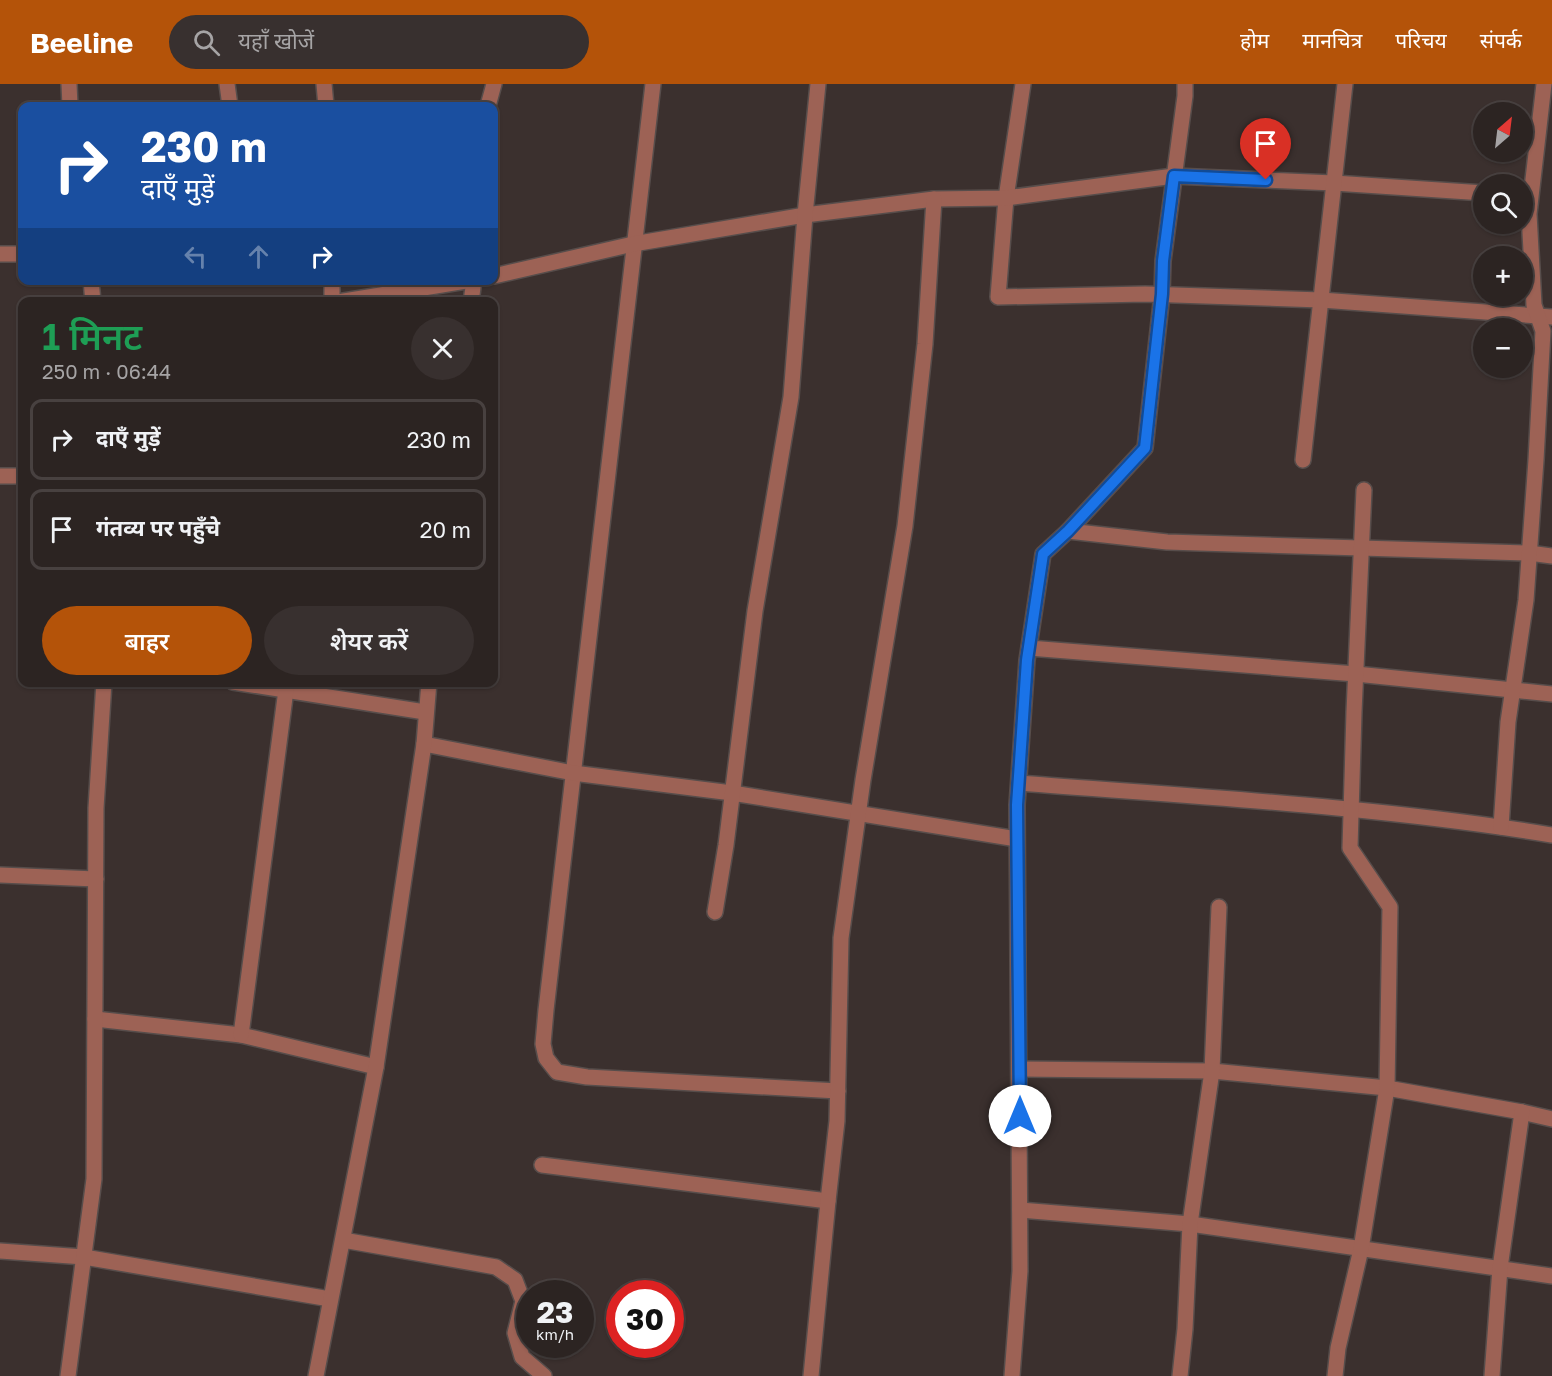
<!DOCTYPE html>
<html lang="hi">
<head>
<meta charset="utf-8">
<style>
  :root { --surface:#2c2422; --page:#38302f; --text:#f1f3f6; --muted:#a6a4a5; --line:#484140; --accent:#b45309 }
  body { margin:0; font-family:"Golos Text","Noto Sans Devanagari",sans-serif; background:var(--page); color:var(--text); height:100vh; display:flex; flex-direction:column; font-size:22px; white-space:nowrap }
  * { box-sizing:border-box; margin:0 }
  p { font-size:20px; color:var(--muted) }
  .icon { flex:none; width:33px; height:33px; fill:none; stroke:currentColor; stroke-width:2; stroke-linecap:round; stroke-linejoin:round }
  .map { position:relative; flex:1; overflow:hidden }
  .drawer { position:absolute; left:18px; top:213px; width:480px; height:390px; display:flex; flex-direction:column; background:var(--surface); border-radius:12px; box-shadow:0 2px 4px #0004,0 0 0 2px var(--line) }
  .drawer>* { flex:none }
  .guide { position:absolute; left:18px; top:18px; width:480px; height:183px; border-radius:12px; box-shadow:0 2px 4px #0004,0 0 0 2px var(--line); background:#1a4fa0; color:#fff; overflow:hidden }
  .needle { width:39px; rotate:28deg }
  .fabs { position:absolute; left:1473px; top:18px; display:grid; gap:12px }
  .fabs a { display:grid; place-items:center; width:60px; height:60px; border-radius:50%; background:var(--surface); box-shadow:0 2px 4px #0004,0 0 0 2px var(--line); font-size:30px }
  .speed { position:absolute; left:516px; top:1196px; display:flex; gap:12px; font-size:30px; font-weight:700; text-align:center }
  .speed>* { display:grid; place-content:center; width:78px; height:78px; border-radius:50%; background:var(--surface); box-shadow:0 2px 4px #0004,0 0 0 2px var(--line); line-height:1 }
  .speed small { font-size:15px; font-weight:400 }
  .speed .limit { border:9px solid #d22; background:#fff; color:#111 }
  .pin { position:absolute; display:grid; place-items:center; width:51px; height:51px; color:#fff; margin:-62px -26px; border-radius:50% 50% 50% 0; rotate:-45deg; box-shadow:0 0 6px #0007 }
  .pin .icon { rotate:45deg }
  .me { position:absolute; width:66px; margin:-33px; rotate:0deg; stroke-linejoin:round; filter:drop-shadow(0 0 4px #0008) }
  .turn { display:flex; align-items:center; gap:21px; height:126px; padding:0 24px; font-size:27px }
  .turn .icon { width:78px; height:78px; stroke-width:2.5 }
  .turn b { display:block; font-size:42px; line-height:51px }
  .lanes { display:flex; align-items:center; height:57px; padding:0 24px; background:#0003; justify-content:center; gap:30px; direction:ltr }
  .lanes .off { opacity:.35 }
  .round { display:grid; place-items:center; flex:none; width:63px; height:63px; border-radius:32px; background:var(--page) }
  .overview { display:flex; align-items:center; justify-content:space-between; height:102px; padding:0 24px }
  h1 { font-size:36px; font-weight:600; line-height:45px; color:#1e9e55 }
  .primary-button { display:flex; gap:12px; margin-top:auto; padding:12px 24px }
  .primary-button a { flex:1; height:69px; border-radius:36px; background:var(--accent); color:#fff; font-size:24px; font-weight:600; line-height:69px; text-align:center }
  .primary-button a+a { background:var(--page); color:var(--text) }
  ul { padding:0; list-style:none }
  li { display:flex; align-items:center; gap:18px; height:81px; margin:0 12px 9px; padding:0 12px; border:3px solid var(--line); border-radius:12px }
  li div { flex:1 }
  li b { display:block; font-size:22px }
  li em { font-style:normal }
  header { display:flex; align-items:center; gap:36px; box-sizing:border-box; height:84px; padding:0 30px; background:var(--accent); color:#fff }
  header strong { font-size:28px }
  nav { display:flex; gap:33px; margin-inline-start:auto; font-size:21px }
  .search { width:420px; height:54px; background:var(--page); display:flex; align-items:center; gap:15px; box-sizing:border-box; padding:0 21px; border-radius:33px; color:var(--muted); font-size:22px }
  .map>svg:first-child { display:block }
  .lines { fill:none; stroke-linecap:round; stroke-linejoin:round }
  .minor-casing { stroke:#574d4b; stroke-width:18 }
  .minor { stroke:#9d6255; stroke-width:15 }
  .route-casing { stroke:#114b97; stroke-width:15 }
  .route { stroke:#1a73e8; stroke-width:10 }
</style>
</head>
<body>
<header>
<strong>Beeline</strong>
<div class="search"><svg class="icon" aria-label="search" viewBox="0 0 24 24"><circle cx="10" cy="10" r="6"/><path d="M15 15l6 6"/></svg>यहाँ खोजें</div>
<nav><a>होम</a><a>मानचित्र</a><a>परिचय</a><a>संपर्क</a></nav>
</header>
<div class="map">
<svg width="1552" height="1292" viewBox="0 0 1552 1292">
  <rect width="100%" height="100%" fill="#3b302e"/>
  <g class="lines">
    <defs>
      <g id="minor">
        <polyline points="69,0 70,22"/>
        <polyline points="227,0 230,22"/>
        <polyline points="324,0 326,22"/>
        <polyline points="653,0 546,926 543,960 546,974 557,988 587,993 838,1007"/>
        <polyline points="1023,0 1006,114 998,213 1145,210 1321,216 1552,233"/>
        <polyline points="488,22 494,0"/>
        <polyline points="0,170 22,170"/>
        <polyline points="494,192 633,160 805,131 934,115 1006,114 1174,92 1334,99 1484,109"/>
        <polyline points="91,196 93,218"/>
        <polyline points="332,218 332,196"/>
        <polyline points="338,218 472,196"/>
        <polyline points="471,218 474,196"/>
        <polyline points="1303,376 1345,0"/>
        <polyline points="0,392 22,392"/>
        <polyline points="1068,447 1167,458 1529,469 1552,472"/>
        <polyline points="1029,564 1356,590 1552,610"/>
        <polyline points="233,598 425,628"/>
        <polyline points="424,660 573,689 732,709 1017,755"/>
        <path d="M1019,699c178,14 357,23 533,52"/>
        <polyline points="1501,743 1508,638 1526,516 1536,376 1543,247 1534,221 1529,130 1544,0"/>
        <polyline points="0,791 96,795"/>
        <polyline points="715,828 726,761 755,527 791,313 805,131 818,0"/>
        <polyline points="95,935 241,951 376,983"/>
        <polyline points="241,951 287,598"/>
        <polyline points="1020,985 1212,987 1387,1004 1522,1028 1552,1035"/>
        <polyline points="542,1081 828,1117"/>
        <polyline points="1020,1126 1190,1140 1552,1192"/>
        <polyline points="343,1156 496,1183 515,1196 523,1217 515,1249 522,1273 544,1292"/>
        <polyline points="0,1167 84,1173 330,1215"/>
        <polyline points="68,1292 94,1095 96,724 104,598"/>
        <polyline points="316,1292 376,983 424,660 429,598"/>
        <polyline points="811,1292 828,1117 837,1037 841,854 863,696 905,442 925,260 934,115"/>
        <polyline points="1012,1292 1020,1187 1017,721 1027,576 1043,470 1068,447 1145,364 1162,210 1163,177 1185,12 1185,0"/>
        <polyline points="1180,1292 1185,1245 1190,1140 1212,987 1219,823"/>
        <polyline points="1335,1292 1338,1264 1361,1165 1387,1004 1390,823 1350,764 1354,628 1364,406"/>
        <polyline points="1492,1292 1500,1184 1522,1028"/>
      </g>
    </defs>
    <use href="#minor" class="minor-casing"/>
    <use href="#minor" class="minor"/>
  </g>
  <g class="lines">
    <defs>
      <polyline id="route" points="1020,1032 1017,721 1027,576 1043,470 1068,447 1145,364 1162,210 1163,177 1174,92 1266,96"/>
    </defs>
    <use href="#route" class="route-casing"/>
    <use href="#route" class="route"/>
  </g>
</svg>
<div class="fabs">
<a><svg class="needle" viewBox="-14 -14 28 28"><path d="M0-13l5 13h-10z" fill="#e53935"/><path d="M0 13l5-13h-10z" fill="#a6a4a5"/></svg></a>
<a><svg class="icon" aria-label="search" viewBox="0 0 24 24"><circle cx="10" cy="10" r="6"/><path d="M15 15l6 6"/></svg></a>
<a>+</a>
<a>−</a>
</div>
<div class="speed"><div>23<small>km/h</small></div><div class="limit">30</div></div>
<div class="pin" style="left:1266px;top:96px;background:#d93025"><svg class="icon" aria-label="arrive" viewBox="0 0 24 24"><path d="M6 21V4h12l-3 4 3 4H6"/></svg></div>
<svg class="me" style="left:1020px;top:1032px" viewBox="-20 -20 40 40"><circle r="19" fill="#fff"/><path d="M0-13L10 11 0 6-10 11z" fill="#1a73e8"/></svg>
<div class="guide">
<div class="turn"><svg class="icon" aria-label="right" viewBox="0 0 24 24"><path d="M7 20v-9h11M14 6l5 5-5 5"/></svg><div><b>230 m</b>दाएँ मुड़ें</div></div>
<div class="lanes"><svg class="icon off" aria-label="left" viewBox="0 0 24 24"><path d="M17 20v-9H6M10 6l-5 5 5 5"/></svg><svg class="icon off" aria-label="ahead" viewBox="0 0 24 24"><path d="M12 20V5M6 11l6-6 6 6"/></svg><svg class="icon" aria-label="right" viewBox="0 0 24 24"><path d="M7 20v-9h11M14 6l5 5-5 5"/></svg></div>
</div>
<section class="drawer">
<div class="overview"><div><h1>1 मिनट</h1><p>250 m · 06:44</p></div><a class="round"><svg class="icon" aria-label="close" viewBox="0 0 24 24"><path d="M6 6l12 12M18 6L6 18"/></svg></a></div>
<ul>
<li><svg class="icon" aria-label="right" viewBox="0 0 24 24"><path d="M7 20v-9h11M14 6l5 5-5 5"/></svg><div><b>दाएँ मुड़ें</b></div><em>230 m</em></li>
<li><svg class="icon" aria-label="arrive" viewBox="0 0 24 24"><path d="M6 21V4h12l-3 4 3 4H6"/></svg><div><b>गंतव्य पर पहुँचे</b></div><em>20 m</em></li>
</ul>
<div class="primary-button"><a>बाहर</a><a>शेयर करें</a></div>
</section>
</div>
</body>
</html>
